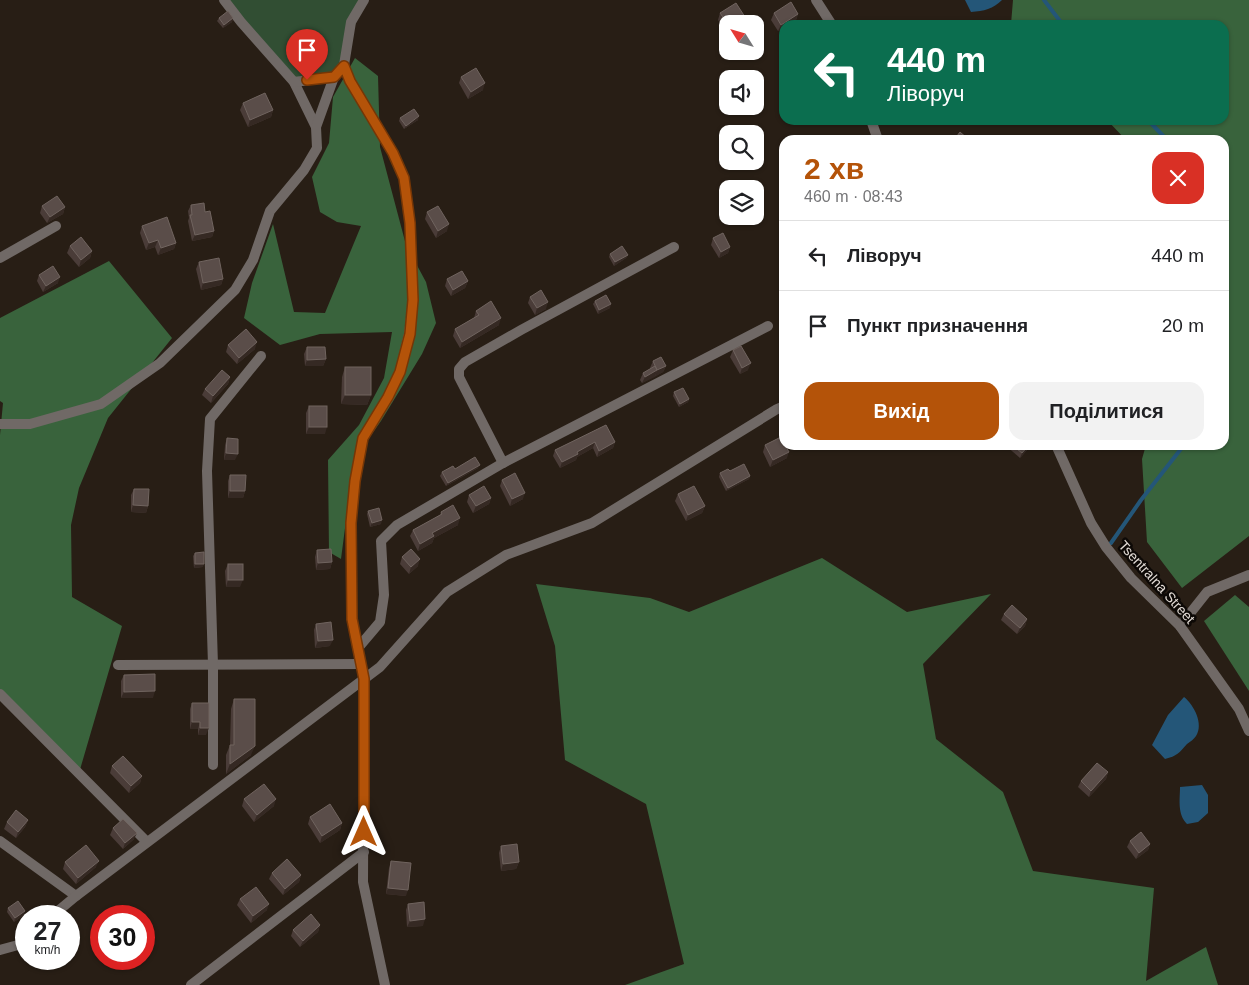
<!DOCTYPE html>
<html lang="uk">
<head>
<meta charset="utf-8">
<style>
  :root { --surface:#fff; --page:#f2f2f2; --text:#202124; --muted:#757577; --line:#e0e0e0; --accent:#b45309 }
  body { margin:0; font-family:Helvetica,sans-serif; background:var(--page); color:var(--text); height:100vh; display:flex; flex-direction:column; font-size:19px; white-space:nowrap }
  * { box-sizing:border-box; margin:0 }
  p { font-size:16px; color:var(--muted) }
  .icon { flex:none; width:28px; height:28px; fill:none; stroke:currentColor; stroke-width:2; stroke-linecap:round; stroke-linejoin:round }
  .map { position:relative; flex:1; overflow:hidden }
  .drawer { position:absolute; left:779px; top:135px; width:450px; height:315px; display:flex; flex-direction:column; background:var(--surface); border-radius:15px; box-shadow:0 1px 4px #0004 }
  .drawer>* { flex:none }
  .banner { position:absolute; left:779px; top:20px; width:450px; height:105px; border-radius:15px; box-shadow:0 1px 4px #0004; background:#0b6e4f; color:#fff; overflow:hidden }
  .needle { width:32px; rotate:307deg }
  .fabs { position:absolute; left:719px; top:15px; display:grid; gap:10px }
  .fabs a { display:grid; place-items:center; width:45px; height:45px; border-radius:10px; background:var(--surface); box-shadow:0 1px 4px #0004; font-size:25px }
  .speed { position:absolute; left:15px; top:905px; display:flex; gap:10px; font-size:25px; font-weight:700; text-align:center }
  .speed>* { display:grid; place-content:center; width:65px; height:65px; border-radius:50%; background:var(--surface); box-shadow:0 1px 4px #0004; line-height:1 }
  .speed small { font-size:12px; font-weight:400 }
  .speed .limit { border:8px solid #d22; background:#fff; color:#111 }
  .pin { position:absolute; display:grid; place-items:center; width:42px; height:42px; color:#fff; margin:-51px -21px; border-radius:50% 50% 50% 0; rotate:-45deg; box-shadow:0 0 5px #0007 }
  .pin .icon { rotate:45deg }
  .me { position:absolute; width:55px; margin:-28px; rotate:0deg; stroke-linejoin:round; filter:drop-shadow(0 0 4px #0008) }
  .turn { display:flex; align-items:center; gap:18px; height:105px; padding:0 25px; font-size:22px }
  .turn .icon { width:65px; height:65px; stroke-width:2.5 }
  .turn b { display:block; font-size:35px; line-height:42px }
  .round { display:grid; place-items:center; flex:none; width:52px; height:52px; border-radius:15px; background:var(--page) }
  .head { display:flex; align-items:center; justify-content:space-between; height:85px; padding:0 25px }
  h1 { font-size:30px; font-weight:700; line-height:38px; color:var(--accent) }
  .cta { display:flex; gap:10px; margin-top:auto; padding:10px 25px }
  .cta a { flex:1; height:58px; border-radius:15px; background:var(--accent); color:#fff; font-size:20px; font-weight:700; line-height:58px; text-align:center }
  .cta a+a { background:var(--page); color:var(--text) }
  ul { padding:0; list-style:none }
  li { display:flex; align-items:center; gap:15px; height:70px; padding:0 25px; border-top:1px solid var(--line) }
  li div { flex:1 }
  li b { display:block; font-size:19px }
  li em { font-style:normal }
  .map>svg:first-child { display:block }
  .green { fill:#314e33 }
  .forest { fill:#39633c }
  .water { fill:#245678 }
  .lines { fill:none; stroke-linecap:round; stroke-linejoin:round }
  .stream { stroke:#245678; stroke-width:4 }
  .street { stroke:#706966; stroke-width:10 }
  .wall { fill:#4a3c38 }
  .shaded-wall { fill:#352923 }
  .building { fill:#5a4d49; stroke:#70645f }
  .route-casing { stroke:#753606; stroke-width:12 }
  .route { stroke:#b45309; stroke-width:9 }
  .labels { text-anchor:middle; stroke-width:5; stroke-linejoin:round; paint-order:stroke }
  .street-label { font-size:14px; fill:#e4ddd7; stroke:#0d0906 }
</style>
</head>
<body>
<div class="map">
<svg width="1249" height="985" viewBox="0 0 1249 985">
  <rect width="100%" height="100%" fill="#281e15"/>
  <polygon class="green" points="224,0 364,0 345,54 334,77 294,82"/>
  <g class="forest">
    <polygon points="1013,0 1249,0 1249,536 1182,588 1147,542 1142,459 1146,445 1224,445 1224,140 1126,140 1107,120 1224,120 1224,25 1012,25 1011,24"/>
    <polygon points="355,58 378,76 380,147 406,245 426,282 436,323 422,354 381,421 354,459 341,559 329,552 328,460 359,425 384,378 392,332 320,334 280,345 244,318 252,283 273,224 294,312 325,313 361,226 337,222 320,212 312,177 329,143 333,97"/>
    <polygon points="109,261 172,338 108,418 79,488 71,525 72,597 122,626 79,773 0,694 0,435 3,403 0,401 0,318"/>
    <polygon points="822,558 907,612 991,594 923,664 936,739 1003,792 1033,871 1154,888 1146,981 1206,947 1218,985 625,985 684,964 646,804 565,760 555,646 536,584 650,598 689,612"/>
    <polygon points="1235,595 1249,607 1249,691 1204,621"/>
  </g>
  <g class="water">
    <path d="M965,0h37c-9,9 -18,11 -31,12z"/>
    <path d="M1184,697c10,8 20,27 12,39 -2,3 -6,6 -9,8 -8,9 -10,12 -22,15l-13,-14 16,-30z"/>
    <path d="M1202,785l6,10v18l-10,9 -11,2c-10,-10 -7,-25 -7,-37z"/>
  </g>
  <g class="lines">
    <g class="stream">
      <polyline points="1044,0 1063,25"/>
      <polyline points="1148,120 1167,140"/>
      <polyline points="1111,543 1141,500 1184,445"/>
    </g>
    <g class="street">
      <polyline points="224,0 241,22 294,82 316,127"/>
      <polyline points="816,0 832,25"/>
      <polyline points="344,65 350,81 393,153 404,178 410,223 413,301 409,334 400,372 389,397 363,438 355,481 351,523 352,619 364,679 363,882 385,985"/>
      <polyline points="294,82 334,77 344,65 351,22 364,0"/>
      <polyline points="871,120 878,140"/>
      <polyline points="0,258 56,226"/>
      <polyline points="0,424 30,424 101,404 160,363 235,290 253,260 270,211 304,170 317,148 316,127 334,77"/>
      <polyline points="1056,445 1091,523 1106,547 1131,578 1180,626 1239,709 1249,731"/>
      <polyline points="503,463 459,377 459,369 465,362 521,330 674,247"/>
      <polyline points="1180,626 1207,592 1249,575"/>
      <polyline points="358,648 380,622 384,595 381,541 397,525 503,463 768,326"/>
      <polyline points="118,665 361,664"/>
      <polyline points="0,694 147,842"/>
      <polyline points="213,765 213,665 207,471 210,419 261,356"/>
      <polyline points="0,841 76,896"/>
      <polyline points="52,916 76,896 380,667 447,592 506,555 592,523 777,409 784,406"/>
      <polyline points="0,950 18,945 26,939"/>
      <polyline points="191,985 364,852"/>
    </g>
  </g>
  <g class="wall">
    <polygon points="720,13 745,17 742,24 728,24 727,33 718,20"/>
    <polygon points="774,13 798,14 796,20 789,25 784,25 784,28 778,31 771,20"/>
    <polygon points="219,18 233,18 232,22 223,28 217,21"/>
    <polygon points="461,77 483,90 468,99 459,83"/>
    <polygon points="243,103 273,110 271,117 248,127 240,110"/>
    <polygon points="400,118 418,120 404,129 399,121"/>
    <polygon points="191,205 205,212 214,231 212,237 192,241 188,221 189,218 188,211"/>
    <polygon points="42,206 65,207 63,214 47,223 40,213"/>
    <polygon points="427,212 447,231 436,238 425,219"/>
    <polygon points="142,226 176,243 174,249 158,255 155,247 146,250 140,233"/>
    <polygon points="713,238 730,247 728,253 719,258 711,245"/>
    <polygon points="70,246 92,251 90,258 79,267 67,253"/>
    <polygon points="610,254 628,255 626,258 614,266 609,257"/>
    <polygon points="199,262 223,279 221,285 201,290 196,269"/>
    <polygon points="39,275 58,283 43,292 37,281"/>
    <polygon points="447,279 468,281 465,288 451,296 445,286"/>
    <polygon points="530,297 546,309 535,315 528,303"/>
    <polygon points="595,301 610,308 598,314 593,304"/>
    <polygon points="476,311 499,325 460,348 453,336 455,329 474,318"/>
    <polygon points="228,345 255,349 237,364 226,352"/>
    <polygon points="307,347 326,359 323,366 305,366 304,354"/>
    <polygon points="733,350 748,370 740,374 730,357"/>
    <polygon points="653,361 666,366 663,372 642,383 640,380 643,373 651,369 650,368"/>
    <polygon points="345,367 371,395 367,405 341,404 342,377"/>
    <polygon points="230,377 228,384 211,403 202,395 205,389"/>
    <polygon points="674,392 689,399 688,402 679,407 673,396"/>
    <polygon points="309,406 325,434 306,434 306,413"/>
    <polygon points="606,425 615,442 613,448 597,457 593,448 577,457 576,460 560,468 553,456 555,450"/>
    <polygon points="227,438 235,460 224,460 225,445"/>
    <polygon points="765,445 787,458 770,467 763,452"/>
    <polygon points="902,445 915,445 904,450"/>
    <polygon points="1005,445 1029,445 1028,449 1020,458"/>
    <polygon points="478,468 446,486 440,476 442,472 455,469"/>
    <polygon points="730,471 750,476 749,479 726,491 719,477 720,473"/>
    <polygon points="230,475 245,491 243,498 228,498 228,481"/>
    <polygon points="502,480 523,499 510,506 500,486"/>
    <polygon points="134,489 148,506 146,513 131,512 131,495"/>
    <polygon points="678,494 705,506 702,513 686,521 675,501"/>
    <polygon points="469,495 491,498 489,504 473,513 467,502"/>
    <polygon points="368,511 381,524 370,527 367,514"/>
    <polygon points="441,512 458,525 434,538 432,543 418,551 410,536 413,530 440,515"/>
    <polygon points="317,550 332,562 330,569 316,570 315,557"/>
    <polygon points="195,553 203,567 194,568 193,556"/>
    <polygon points="402,557 418,566 409,574 400,564"/>
    <polygon points="228,564 240,587 226,587 225,571"/>
    <polygon points="1004,614 1027,619 1025,626 1017,634 1001,620"/>
    <polygon points="316,624 330,646 315,648 314,630"/>
    <polygon points="124,675 153,698 121,698 121,681"/>
    <polygon points="234,699 251,755 226,774 226,755 230,745 231,709"/>
    <polygon points="192,703 206,735 198,735 198,729 190,729 190,709"/>
    <polygon points="112,766 142,776 140,783 129,793 110,773"/>
    <polygon points="1108,772 1106,779 1089,797 1078,787 1081,781"/>
    <polygon points="244,799 274,806 254,822 242,806"/>
    <polygon points="310,817 342,823 340,830 320,843 308,824"/>
    <polygon points="28,820 25,827 16,838 4,829 7,822"/>
    <polygon points="113,828 134,839 123,849 110,835"/>
    <polygon points="1130,841 1150,844 1148,850 1136,859 1127,847"/>
    <polygon points="501,846 519,862 516,869 501,871 499,853"/>
    <polygon points="391,861 406,896 386,894 389,868"/>
    <polygon points="65,862 96,867 76,884 63,869"/>
    <polygon points="272,873 301,875 299,882 283,895 269,879"/>
    <polygon points="240,899 267,910 251,923 237,905"/>
    <polygon points="408,904 423,926 407,927 406,910"/>
    <polygon points="8,908 24,915 14,922 7,912"/>
    <polygon points="320,925 318,932 300,947 291,936 293,930"/>
  </g>
  <g class="shaded-wall">
    <polygon points="798,14 796,20 789,25 784,25 784,28 778,31 781,25"/>
    <polygon points="745,17 742,24 734,24"/>
    <polygon points="233,18 232,22 223,28 224,25"/>
    <polygon points="485,83 483,90 468,99 471,92"/>
    <polygon points="273,110 271,117 248,127 250,120"/>
    <polygon points="419,116 418,120 404,129 406,126"/>
    <polygon points="65,207 63,214 47,223 50,217"/>
    <polygon points="449,224 447,231 436,238 438,231"/>
    <polygon points="214,231 212,237 192,241 195,235"/>
    <polygon points="158,240 155,247 146,250 149,243"/>
    <polygon points="176,243 174,249 158,255 161,248"/>
    <polygon points="730,247 728,253 719,258 721,252"/>
    <polygon points="92,251 90,258 79,267 81,260"/>
    <polygon points="628,255 626,258 614,266 615,262"/>
    <polygon points="60,277 58,283 43,292 46,286"/>
    <polygon points="223,279 221,285 201,290 203,283"/>
    <polygon points="468,281 465,288 451,296 453,290"/>
    <polygon points="548,302 546,309 535,315 537,308"/>
    <polygon points="611,304 610,308 598,314 599,310"/>
    <polygon points="501,318 499,325 460,348 462,342"/>
    <polygon points="257,342 255,349 237,364 239,358"/>
    <polygon points="326,359 323,366 305,366 307,360"/>
    <polygon points="751,363 748,370 740,374 742,368"/>
    <polygon points="666,366 663,372 655,377 657,370"/>
    <polygon points="657,370 655,377 642,383 645,377"/>
    <polygon points="230,377 228,384 211,403 213,396"/>
    <polygon points="345,395 371,395 367,405 341,404"/>
    <polygon points="689,399 688,402 679,407 680,404"/>
    <polygon points="309,427 327,427 325,434 306,434"/>
    <polygon points="595,442 593,448 577,457 576,460 560,468 562,462 577,452"/>
    <polygon points="615,442 613,448 597,457 599,451"/>
    <polygon points="906,445 915,445 904,450"/>
    <polygon points="1029,445 1028,449 1020,458 1022,453"/>
    <polygon points="1077,445 1088,445 1076,448"/>
    <polygon points="789,452 787,458 770,467 773,460"/>
    <polygon points="226,453 238,454 235,460 224,460"/>
    <polygon points="480,465 478,468 446,486 448,483"/>
    <polygon points="750,476 749,479 726,491 728,488"/>
    <polygon points="230,491 245,491 243,498 228,498"/>
    <polygon points="525,493 523,499 510,506 512,499"/>
    <polygon points="491,498 489,504 473,513 476,506"/>
    <polygon points="133,505 148,506 146,513 131,512"/>
    <polygon points="705,506 702,513 686,521 688,515"/>
    <polygon points="460,518 458,525 434,538 432,543 418,551 420,544 432,533"/>
    <polygon points="382,520 381,524 370,527 372,523"/>
    <polygon points="420,559 418,566 409,574 411,567"/>
    <polygon points="332,562 330,569 316,570 318,563"/>
    <polygon points="195,564 204,564 203,567 194,568"/>
    <polygon points="228,580 243,580 240,587 226,587"/>
    <polygon points="1027,619 1025,626 1017,634 1020,628"/>
    <polygon points="333,640 330,646 315,648 318,641"/>
    <polygon points="155,691 153,698 121,698 124,692"/>
    <polygon points="192,722 200,722 198,729 190,729"/>
    <polygon points="200,728 209,728 206,735 198,735"/>
    <polygon points="255,746 251,755 226,774 230,764"/>
    <polygon points="1108,772 1106,779 1089,797 1091,791"/>
    <polygon points="142,776 140,783 129,793 131,786"/>
    <polygon points="276,799 274,806 254,822 257,815"/>
    <polygon points="28,820 25,827 16,838 18,832"/>
    <polygon points="342,823 340,830 320,843 322,836"/>
    <polygon points="137,833 134,839 123,849 125,843"/>
    <polygon points="1150,844 1148,850 1136,859 1139,853"/>
    <polygon points="99,861 96,867 76,884 78,878"/>
    <polygon points="519,862 516,869 501,871 503,864"/>
    <polygon points="301,875 299,882 283,895 285,889"/>
    <polygon points="388,888 408,890 406,896 386,894"/>
    <polygon points="269,904 267,910 251,923 253,916"/>
    <polygon points="25,911 24,915 14,922 15,918"/>
    <polygon points="425,919 423,926 407,927 410,921"/>
    <polygon points="320,925 318,932 300,947 303,941"/>
  </g>
  <g class="building">
    <polygon points="791,2 798,14 781,25 774,13"/>
    <polygon points="736,3 745,17 734,24 728,24 720,13"/>
    <polygon points="228,11 233,18 224,25 219,18"/>
    <polygon points="476,68 485,83 471,92 461,77"/>
    <polygon points="265,93 273,110 250,120 243,103"/>
    <polygon points="414,109 419,116 406,126 400,118"/>
    <polygon points="960,132 968,139 967,140 954,140"/>
    <polygon points="57,196 65,207 50,217 42,206"/>
    <polygon points="204,203 205,212 210,211 214,231 195,235 190,215 192,215 191,205"/>
    <polygon points="438,206 449,224 438,231 427,212"/>
    <polygon points="167,217 176,243 161,248 158,240 149,243 142,226"/>
    <polygon points="723,233 730,247 721,252 713,238"/>
    <polygon points="81,237 92,251 81,260 70,246"/>
    <polygon points="622,246 628,255 615,262 610,254"/>
    <polygon points="219,258 223,279 203,283 199,262"/>
    <polygon points="53,266 60,277 46,286 39,275"/>
    <polygon points="462,271 468,281 453,290 447,279"/>
    <polygon points="541,290 548,302 537,308 530,297"/>
    <polygon points="606,295 611,304 599,310 595,301"/>
    <polygon points="491,301 501,318 462,342 455,329 479,315 476,311"/>
    <polygon points="246,329 257,342 239,358 228,345"/>
    <polygon points="741,346 751,363 742,368 733,350"/>
    <polygon points="307,347 325,347 326,359 307,360"/>
    <polygon points="661,357 666,366 657,370 653,361"/>
    <polygon points="655,366 657,370 645,377 643,373"/>
    <rect x="345" y="367" width="26" height="28"/>
    <polygon points="222,370 230,377 213,396 205,389"/>
    <polygon points="683,388 689,399 680,404 674,392"/>
    <rect x="309" y="406" width="18" height="21"/>
    <polygon points="606,425 615,442 599,451 595,442 577,452 578,454 562,462 555,450"/>
    <polygon points="781,437 784,442 784,445 785,445 789,452 773,460 765,445"/>
    <polygon points="227,438 238,439 238,454 226,453"/>
    <polygon points="1012,445 1029,445 1022,453"/>
    <polygon points="475,457 480,465 448,483 442,472 453,466 455,469"/>
    <polygon points="744,464 750,476 728,488 720,473 728,469 730,471"/>
    <polygon points="515,473 525,493 512,499 502,480"/>
    <polygon points="230,475 246,475 245,491 230,491"/>
    <polygon points="484,486 491,498 476,506 469,495"/>
    <polygon points="694,486 705,506 688,515 678,494"/>
    <polygon points="134,489 149,489 148,506 133,505"/>
    <polygon points="453,505 460,518 432,533 434,536 420,544 413,530 442,514 441,512"/>
    <polygon points="379,508 382,520 372,523 368,511"/>
    <polygon points="331,549 332,562 318,563 317,550"/>
    <polygon points="411,549 420,559 411,567 402,557"/>
    <polygon points="204,552 204,564 195,564 195,553"/>
    <rect x="228" y="564" width="15" height="16"/>
    <polygon points="1012,605 1027,619 1020,628 1004,614"/>
    <polygon points="331,622 333,640 318,641 316,624"/>
    <polygon points="155,674 155,691 124,692 124,675"/>
    <polygon points="234,699 255,699 255,746 230,764 230,745 234,745"/>
    <polygon points="192,703 209,703 209,728 200,728 200,722 192,722"/>
    <polygon points="123,756 142,776 131,786 112,766"/>
    <polygon points="1097,763 1108,772 1091,791 1081,781"/>
    <polygon points="264,784 276,799 257,815 244,799"/>
    <polygon points="330,804 342,823 322,836 310,817"/>
    <polygon points="16,810 28,820 18,832 7,822"/>
    <polygon points="123,819 137,833 125,843 113,828"/>
    <polygon points="1141,832 1150,844 1139,853 1130,841"/>
    <polygon points="517,844 519,862 503,864 501,846"/>
    <polygon points="86,845 99,861 78,878 65,862"/>
    <polygon points="287,859 301,875 285,889 272,873"/>
    <polygon points="391,861 411,863 408,890 388,888"/>
    <polygon points="256,887 269,904 253,916 240,899"/>
    <polygon points="18,901 25,911 15,918 8,908"/>
    <polygon points="424,902 425,919 410,921 408,904"/>
    <polygon points="311,914 320,925 303,941 293,930"/>
  </g>
  <g class="lines">
    <defs>
      <polyline id="route" points="307,80 334,77 344,66 350,81 393,153 404,178 410,223 413,300 410,334 400,372 388,397 363,438 355,481 351,523 352,619 364,679 364,832"/>
    </defs>
    <use href="#route" class="route-casing"/>
    <use href="#route" class="route"/>
  </g>
  <g class="labels">
    <g class="street-label">
      <text transform="translate(1157 582) rotate(48)" y="5">Tsentralna Street</text>
    </g>
  </g>
</svg>
<div class="fabs">
<a><svg class="needle" viewBox="-14 -14 28 28"><path d="M0-13l5 13h-10z" fill="#e53935"/><path d="M0 13l5-13h-10z" fill="#757577"/></svg></a>
<a><svg class="icon" aria-label="sound" viewBox="0 0 24 24"><path d="M4 9h4l5-4v14l-5-4H4zM17 9q2 3 0 6"/></svg></a>
<a><svg class="icon" aria-label="search" viewBox="0 0 24 24"><circle cx="10" cy="10" r="6"/><path d="M15 15l6 6"/></svg></a>
<a><svg class="icon" aria-label="layers" viewBox="0 0 24 24"><path d="M12 4l9 5-9 5-9-5zM3 14l9 5 9-5"/></svg></a>
</div>
<div class="speed"><div>27<small>km/h</small></div><div class="limit">30</div></div>
<div class="pin" style="left:307px;top:80px;background:#d93025"><svg class="icon" aria-label="arrive" viewBox="0 0 24 24"><path d="M6 21V4h12l-3 4 3 4H6"/></svg></div>
<svg class="me" style="left:364px;top:832px" viewBox="-20 -20 40 40"><path d="M0-17L14 15 0 8-14 15z" fill="#b45309" stroke="#fff" stroke-width="4"/></svg>
<div class="banner">
<div class="turn"><svg class="icon" aria-label="left" viewBox="0 0 24 24"><path d="M17 20v-9H6M10 6l-5 5 5 5"/></svg><div><b>440 m</b>Ліворуч</div></div>
</div>
<section class="drawer">
<div class="head"><div><h1>2 хв</h1><p>460 m · 08:43</p></div><a class="round" style="background:#d93025;color:#fff"><svg class="icon" aria-label="close" viewBox="0 0 24 24"><path d="M6 6l12 12M18 6L6 18"/></svg></a></div>
<ul>
<li><svg class="icon" aria-label="left" viewBox="0 0 24 24"><path d="M17 20v-9H6M10 6l-5 5 5 5"/></svg><div><b>Ліворуч</b></div><em>440 m</em></li>
<li><svg class="icon" aria-label="arrive" viewBox="0 0 24 24"><path d="M6 21V4h12l-3 4 3 4H6"/></svg><div><b>Пункт призначення</b></div><em>20 m</em></li>
</ul>
<div class="cta"><a>Вихід</a><a>Поділитися</a></div>
</section>
</div>
</body>
</html>
